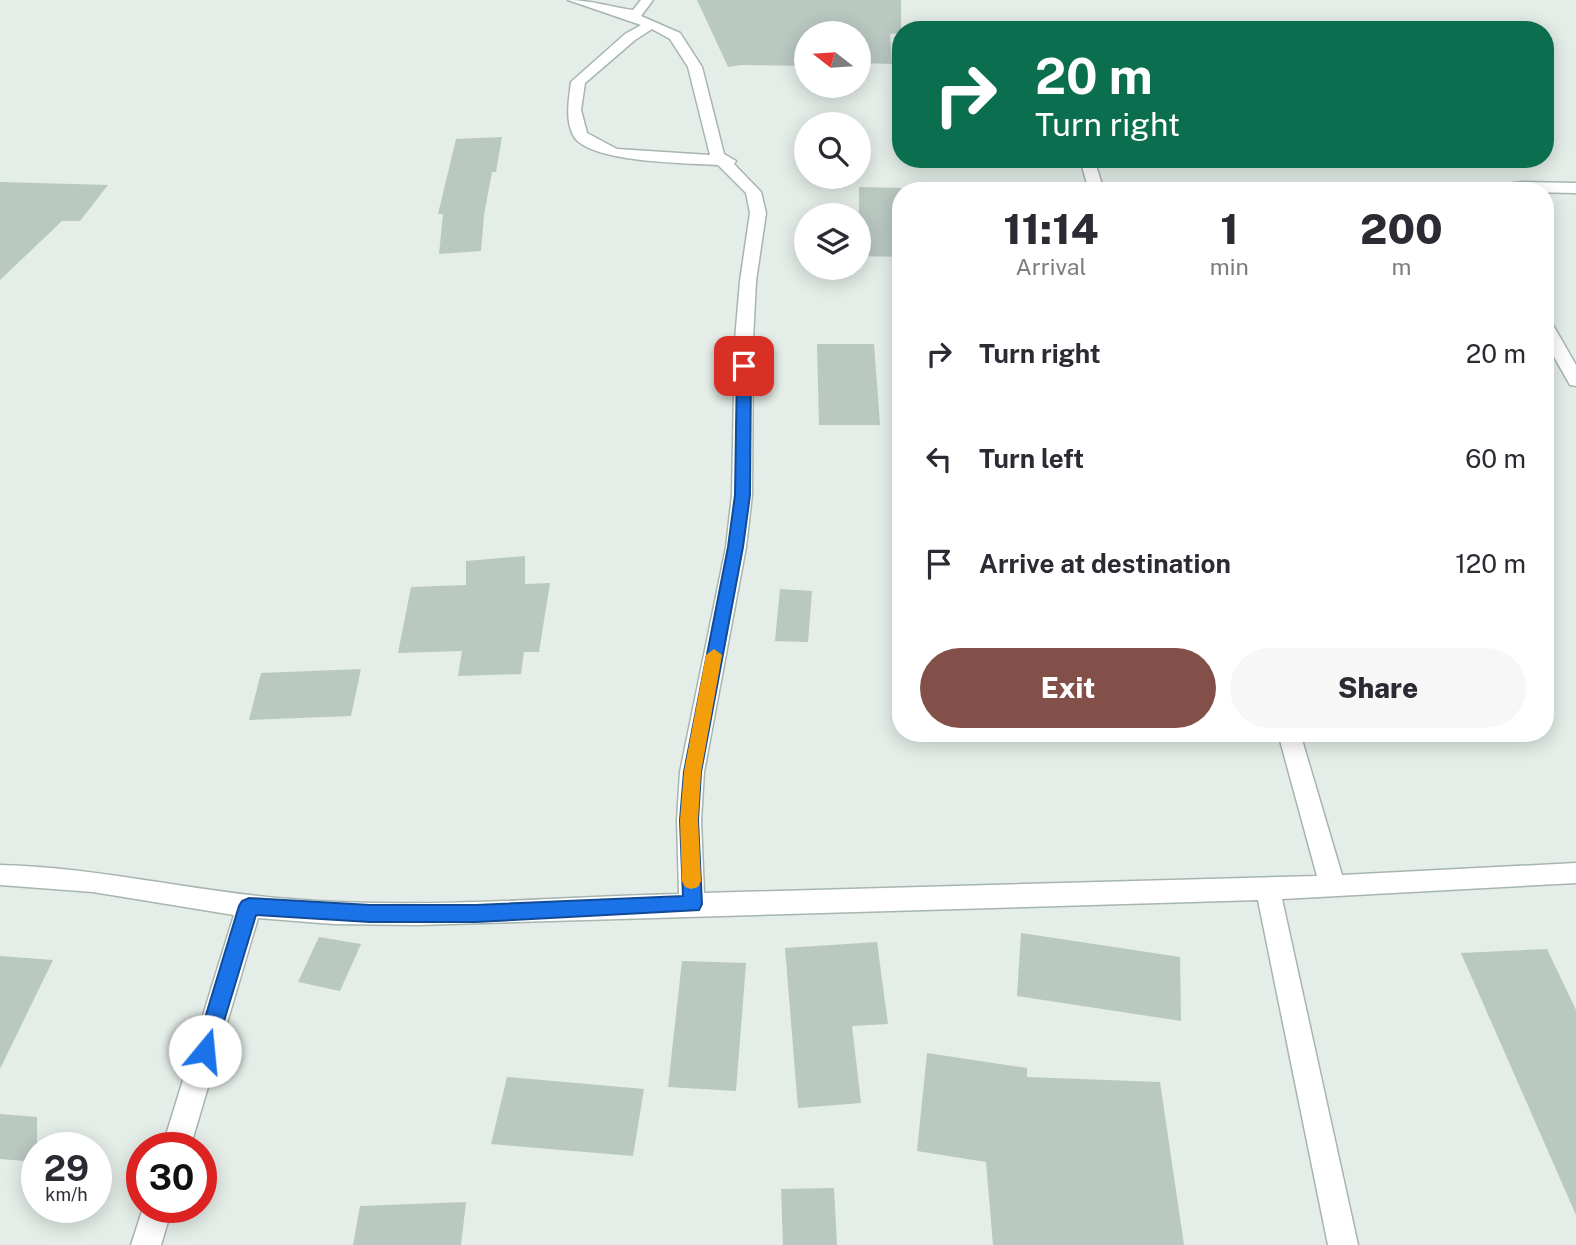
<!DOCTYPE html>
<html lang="en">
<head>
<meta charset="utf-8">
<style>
  :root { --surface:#fff; --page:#f7f7f7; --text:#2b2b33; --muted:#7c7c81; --accent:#825048 }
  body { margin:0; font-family:"Public Sans",sans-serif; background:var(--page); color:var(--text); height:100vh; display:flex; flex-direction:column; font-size:26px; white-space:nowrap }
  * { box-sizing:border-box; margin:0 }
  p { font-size:23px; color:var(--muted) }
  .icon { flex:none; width:38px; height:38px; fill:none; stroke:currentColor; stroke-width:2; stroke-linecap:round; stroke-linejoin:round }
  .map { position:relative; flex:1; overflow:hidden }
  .drawer { position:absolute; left:892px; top:182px; width:662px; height:560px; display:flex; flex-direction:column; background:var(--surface); border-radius:28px; box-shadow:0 4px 18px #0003 }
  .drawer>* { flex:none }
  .banner { position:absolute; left:892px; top:21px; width:662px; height:147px; border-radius:28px; box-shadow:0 4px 18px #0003; background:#0b6e4f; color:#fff; overflow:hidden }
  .needle { width:46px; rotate:287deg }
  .tools { position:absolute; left:794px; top:21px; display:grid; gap:14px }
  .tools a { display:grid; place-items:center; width:77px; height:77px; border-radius:50%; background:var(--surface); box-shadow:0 4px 18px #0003; font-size:35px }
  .speed { position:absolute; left:21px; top:1132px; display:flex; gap:14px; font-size:35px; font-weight:700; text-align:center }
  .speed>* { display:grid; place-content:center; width:91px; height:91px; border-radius:50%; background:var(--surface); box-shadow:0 4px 18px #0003; line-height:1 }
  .speed small { font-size:18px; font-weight:400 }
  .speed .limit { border:10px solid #d22; background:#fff; color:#111 }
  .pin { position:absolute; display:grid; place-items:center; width:60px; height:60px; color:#fff; margin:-30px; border-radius:14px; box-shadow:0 4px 10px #0006 }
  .me { position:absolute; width:77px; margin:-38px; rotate:17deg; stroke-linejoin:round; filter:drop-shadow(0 0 5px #0008) }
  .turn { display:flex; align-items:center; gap:24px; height:147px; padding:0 28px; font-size:32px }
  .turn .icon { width:91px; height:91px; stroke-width:2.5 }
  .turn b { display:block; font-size:49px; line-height:60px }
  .eta { display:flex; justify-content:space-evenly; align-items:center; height:119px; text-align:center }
  .eta b { font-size:42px; font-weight:800; line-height:49px }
  .action { display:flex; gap:14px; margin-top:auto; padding:14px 28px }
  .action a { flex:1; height:80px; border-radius:42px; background:var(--accent); color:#fff; font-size:28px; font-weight:800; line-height:80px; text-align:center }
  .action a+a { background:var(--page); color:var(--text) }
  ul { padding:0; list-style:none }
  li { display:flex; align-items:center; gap:21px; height:105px; padding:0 28px }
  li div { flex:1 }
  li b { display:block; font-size:26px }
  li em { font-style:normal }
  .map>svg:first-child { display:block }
  .building { fill:#b9c8c1 }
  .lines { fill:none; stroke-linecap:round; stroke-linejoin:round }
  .minor-casing { stroke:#a7b5af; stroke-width:3 }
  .minor { fill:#fff; fill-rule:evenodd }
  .route { fill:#1a73e8; stroke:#114b97; stroke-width:2 }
  .slow { fill:#f59e0b }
</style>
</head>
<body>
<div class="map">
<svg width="1576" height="1245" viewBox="0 0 1576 1245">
  <rect width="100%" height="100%" fill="#e4ede8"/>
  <g class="building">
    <polygon points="697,0 901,0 901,33 890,34 892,64 862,63 859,66 859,33 807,33 807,66 741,65 728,67"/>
    <polygon points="502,137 496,172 492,172 484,215 481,251 439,254 443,214 438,214 456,139"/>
    <polygon points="0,182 108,185 80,221 62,221 0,280"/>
    <polygon points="859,187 901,188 901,257 859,256"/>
    <polygon points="817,344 874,344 880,425 819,425"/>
    <polygon points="525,556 525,584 550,583 539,652 524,652 521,674 458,676 462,651 398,653 411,587 466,585 466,561"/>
    <polygon points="780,589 812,591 808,642 775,641"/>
    <polygon points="361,669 351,716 249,720 261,673"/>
    <polygon points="1021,933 1180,957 1181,1021 1017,996"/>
    <polygon points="319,937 361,944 340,991 298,982"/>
    <polygon points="877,942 888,1024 852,1026 861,1103 798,1108 785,948"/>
    <polygon points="1547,949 1576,1010 1576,1215 1461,953"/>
    <polygon points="0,956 53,960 0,1069"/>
    <polygon points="682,961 746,963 736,1091 668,1087"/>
    <polygon points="927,1053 1027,1068 1027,1077 1160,1082 1184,1245 993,1245 986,1162 917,1151"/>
    <polygon points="507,1077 644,1089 633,1156 491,1144"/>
    <polygon points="0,1114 37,1117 37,1162 0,1159"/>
    <polygon points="834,1188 837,1245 783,1245 781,1189"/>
    <polygon points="466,1202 461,1245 353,1245 360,1206"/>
  </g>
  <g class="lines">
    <defs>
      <g id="minor">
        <path d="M568,0c22,0 43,7 65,10l8,-10h12l-12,16 39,17 22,34 22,87 12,7 -2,3 27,28 5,21 -10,68 -3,59 -1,155 -6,52 -42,225 -3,48 3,73 613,-17 -39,-143h22l42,142 234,-12v20l-294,16 76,346h-30l-70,-345 -840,25 -85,-1 -75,-6 -68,230h-28l72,-233 -141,-23 -93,-7v-20c98,2 193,27 291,34 129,11 259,-2 388,-5l-2,-74 3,-48 46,-225 6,-52 3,-155 5,-59 10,-68 -4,-20 -28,-28c-30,-2 -131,-2 -145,-30 -8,-16 -4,-36 -2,-53l54,-48 16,-9zM652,29l18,10 18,28 22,88 -93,-6 -30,-16 -6,-23 4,-27 50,-43z"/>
        <polygon points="1080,159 1094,159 1104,191 1089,191"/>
        <polygon points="1523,182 1576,183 1576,193 1483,191 1490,186"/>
        <polygon points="1545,320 1553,325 1576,365 1576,386 1570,385 1545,341"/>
        <polygon points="143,1208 172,1208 161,1245 131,1245"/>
      </g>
    </defs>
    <use href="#minor" class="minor-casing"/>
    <use href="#minor" class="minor"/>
  </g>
  <polygon class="route" points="744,362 751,366 750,495 743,547 701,772 698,820 702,904 699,910 476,922 370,922 256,915 215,1051 212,1058 205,1061 198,1058 195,1051 239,906 242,901 249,898 370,905 476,905 683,896 680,820 684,772 728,547 735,495 737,366"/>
  <polygon class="slow" points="714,649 722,655 701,772 698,820 701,881 698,887 691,889 685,887 682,881 680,820 684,772 706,655"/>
</svg>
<div class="tools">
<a><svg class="needle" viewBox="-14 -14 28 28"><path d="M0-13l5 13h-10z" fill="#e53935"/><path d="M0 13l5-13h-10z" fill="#7c7c81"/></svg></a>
<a><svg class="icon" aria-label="search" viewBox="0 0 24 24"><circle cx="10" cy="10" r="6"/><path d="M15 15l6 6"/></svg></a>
<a><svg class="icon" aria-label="layers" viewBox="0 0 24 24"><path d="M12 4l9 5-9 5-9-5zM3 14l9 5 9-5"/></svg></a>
</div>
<div class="speed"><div>29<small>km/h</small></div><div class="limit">30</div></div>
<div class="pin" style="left:744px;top:366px;background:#d93025"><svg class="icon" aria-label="arrive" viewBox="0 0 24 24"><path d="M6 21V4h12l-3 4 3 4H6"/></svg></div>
<svg class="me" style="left:205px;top:1051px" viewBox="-20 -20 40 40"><circle r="19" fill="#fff"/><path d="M0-13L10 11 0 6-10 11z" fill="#1a73e8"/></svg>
<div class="banner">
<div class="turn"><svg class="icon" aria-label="right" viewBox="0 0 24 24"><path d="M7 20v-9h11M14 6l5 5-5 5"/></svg><div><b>20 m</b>Turn right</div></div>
</div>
<section class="drawer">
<div class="eta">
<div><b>11:14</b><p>Arrival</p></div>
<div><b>1</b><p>min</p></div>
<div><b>200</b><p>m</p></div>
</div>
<ul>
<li><svg class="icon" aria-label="right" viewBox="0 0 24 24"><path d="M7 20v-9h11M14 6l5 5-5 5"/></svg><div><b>Turn right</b></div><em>20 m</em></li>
<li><svg class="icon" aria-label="left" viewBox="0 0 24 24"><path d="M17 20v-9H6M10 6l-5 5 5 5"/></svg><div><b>Turn left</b></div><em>60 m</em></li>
<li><svg class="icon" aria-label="arrive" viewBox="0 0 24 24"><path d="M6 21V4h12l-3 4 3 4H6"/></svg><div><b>Arrive at destination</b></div><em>120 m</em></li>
</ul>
<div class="action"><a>Exit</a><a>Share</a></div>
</section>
</div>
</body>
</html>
